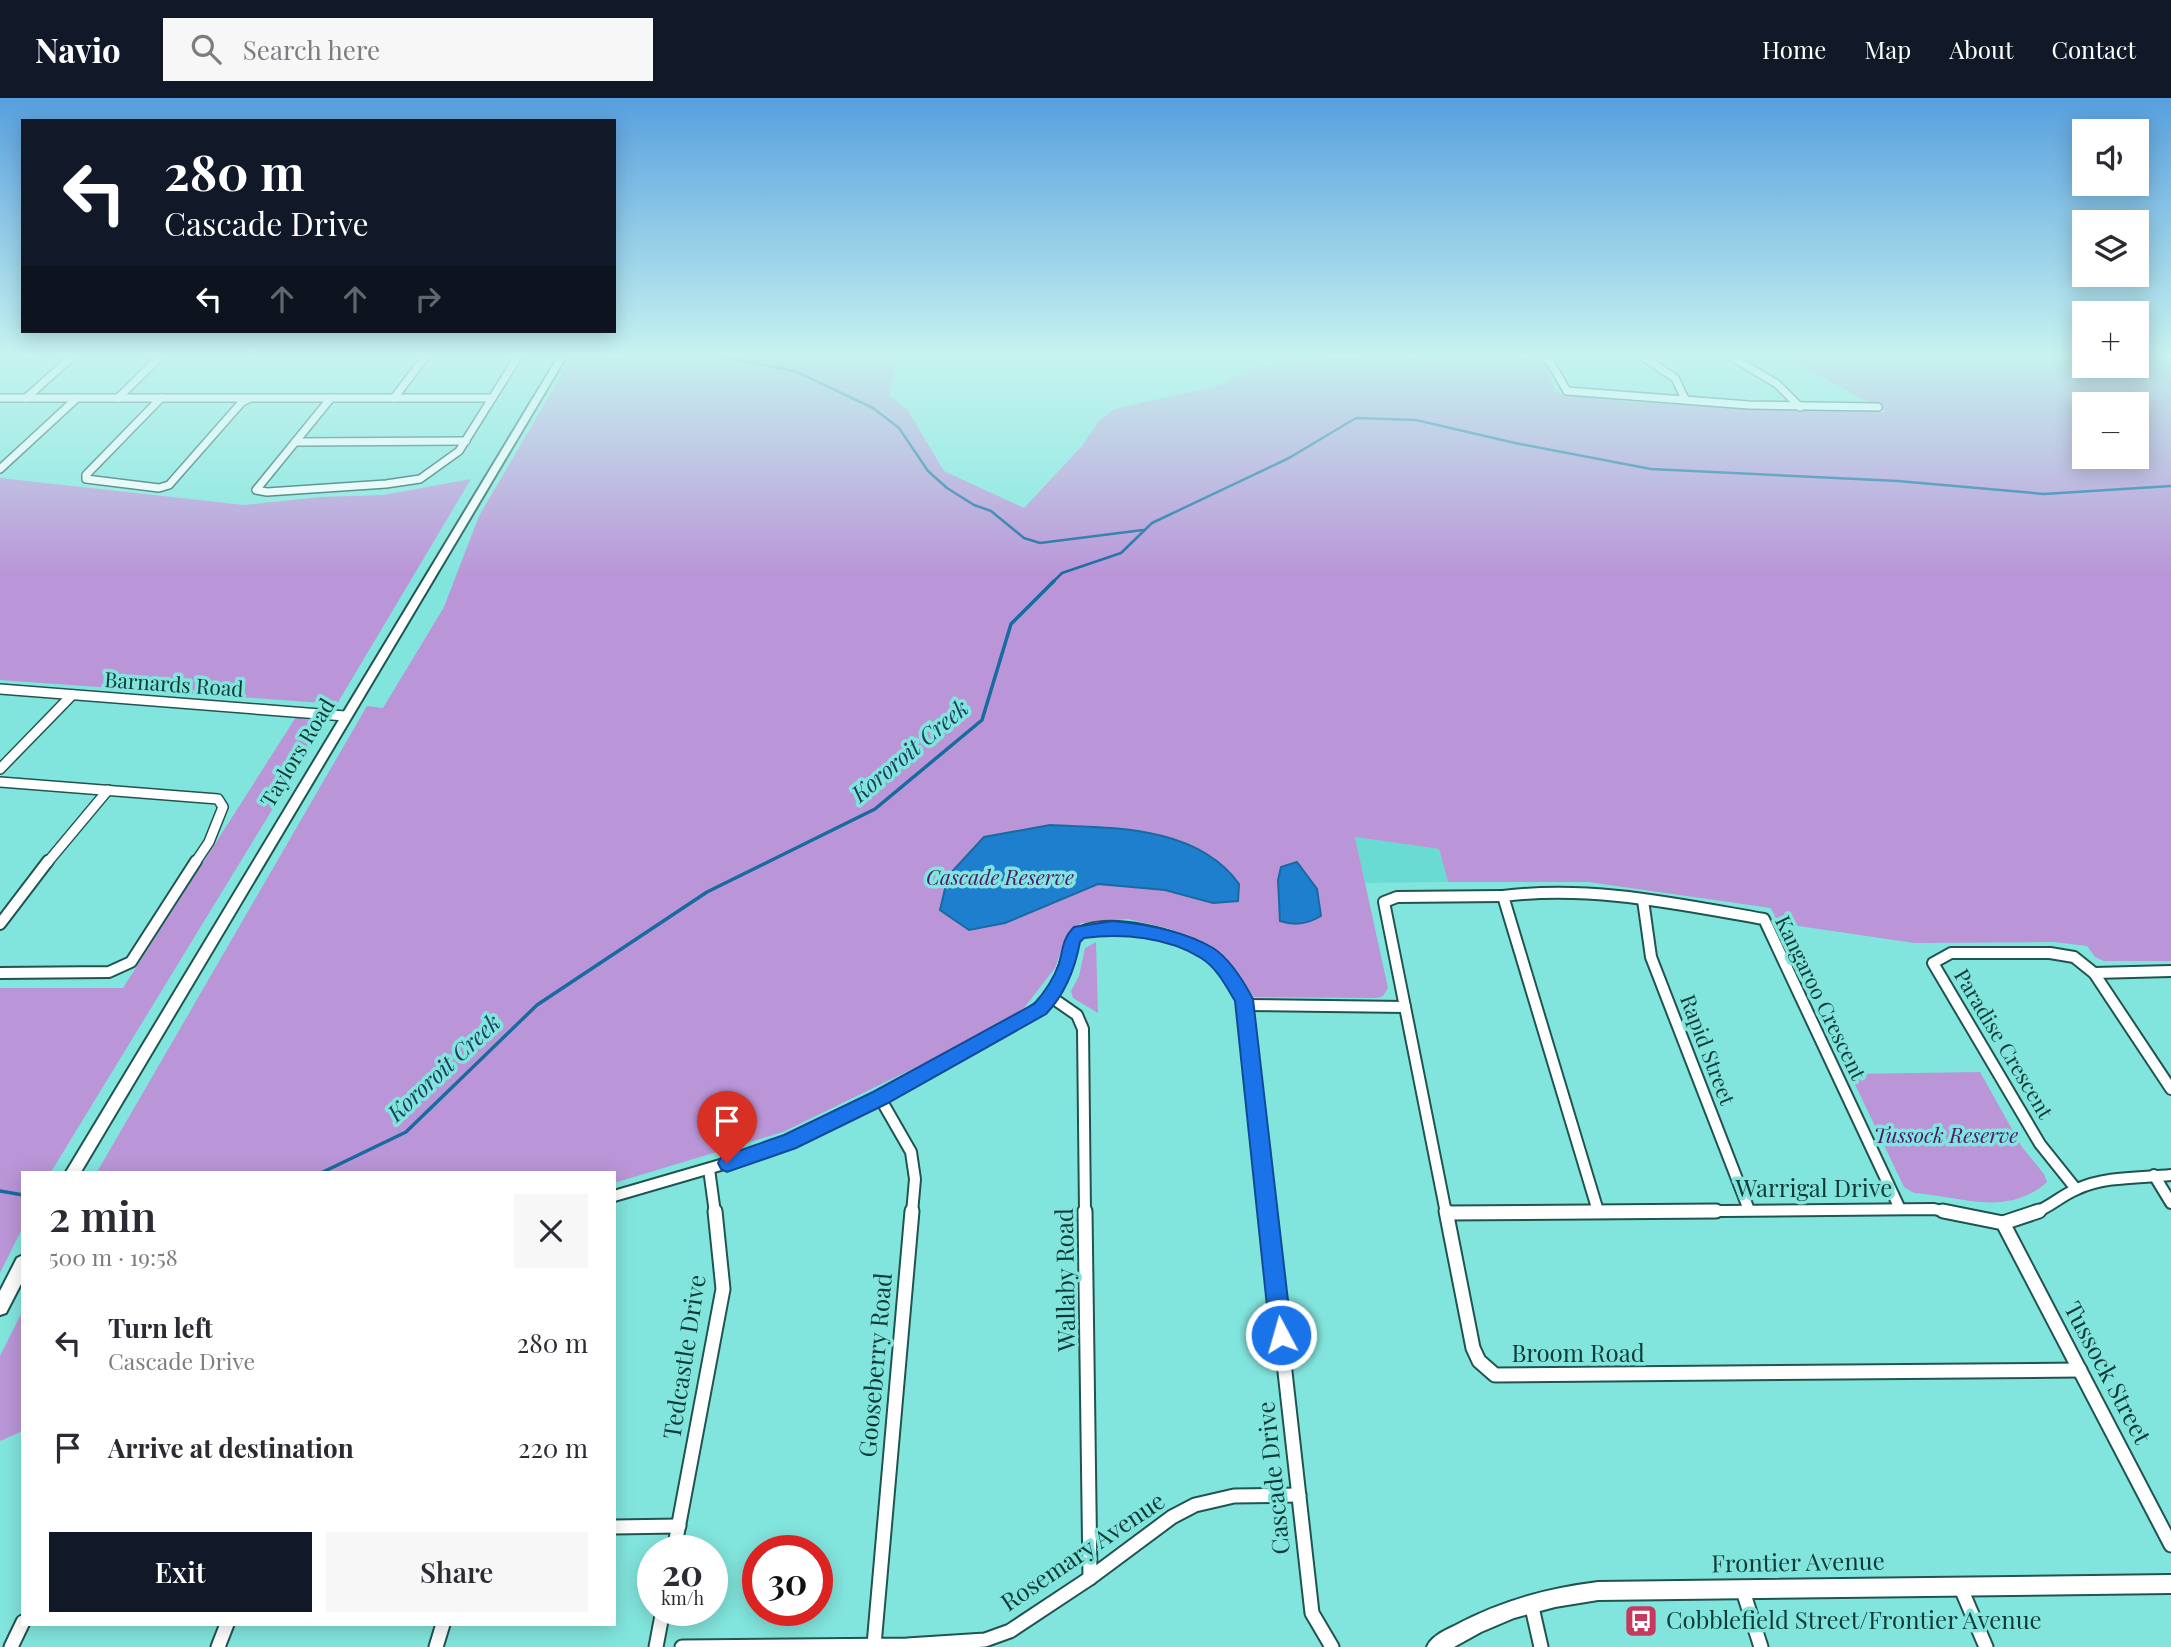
<!DOCTYPE html>
<html lang="en">
<head>
<meta charset="utf-8">
<style>
  :root { --surface:#fff; --page:#f7f7f7; --text:#2b2b33; --muted:#7c7c81; --accent:#111827 }
  body { margin:0; font-family:"Playfair Display",serif; background:var(--page); color:var(--text); height:100vh; display:flex; flex-direction:column; font-size:26px; white-space:nowrap }
  * { box-sizing:border-box; margin:0 }
  p { font-size:23px; color:var(--muted) }
  .icon { flex:none; width:38px; height:38px; fill:none; stroke:currentColor; stroke-width:2; stroke-linecap:round; stroke-linejoin:round }
  .map { position:relative; flex:1; overflow:hidden }
  .sheet { position:absolute; left:21px; top:1073px; width:595px; height:455px; display:flex; flex-direction:column; background:var(--surface); border-radius:0px; box-shadow:0 4px 18px #0003 }
  .sheet>* { flex:none }
  .top-card { position:absolute; left:21px; top:21px; width:595px; height:214px; border-radius:0px; box-shadow:0 4px 18px #0003; background:#111827; color:#fff; overflow:hidden }
  .buttons { position:absolute; left:2072px; top:21px; display:grid; gap:14px }
  .buttons a { display:grid; place-items:center; width:77px; height:77px; border-radius:0px; background:var(--surface); box-shadow:0 4px 18px #0003; font-size:35px }
  .speed { position:absolute; left:637px; top:1437px; display:flex; gap:14px; font-size:35px; font-weight:700; text-align:center }
  .speed>* { display:grid; place-content:center; width:91px; height:91px; border-radius:50%; background:var(--surface); box-shadow:0 4px 18px #0003; line-height:1 }
  .speed small { font-size:18px; font-weight:400 }
  .speed .limit { border:10px solid #d22; background:#fff; color:#111 }
  .pin { position:absolute; display:grid; place-items:center; width:60px; height:60px; color:#fff; margin:-72px -30px; border-radius:50% 50% 50% 0; rotate:-45deg; box-shadow:0 0 7px #0007 }
  .pin .icon { rotate:45deg }
  .me { position:absolute; width:77px; margin:-38px; rotate:354deg; stroke-linejoin:round; filter:drop-shadow(0 0 5px #0008) }
  .turn { display:flex; align-items:center; gap:24px; height:147px; padding:0 28px; font-size:32px }
  .turn .icon { width:91px; height:91px; stroke-width:2.5 }
  .turn b { display:block; font-size:49px; line-height:60px }
  .lanes { display:flex; align-items:center; height:66px; padding:0 28px; background:#0003; justify-content:center; gap:35px; direction:ltr }
  .lanes .off { opacity:.35 }
  .round { display:grid; place-items:center; flex:none; width:74px; height:74px; border-radius:0px; background:var(--page) }
  .overview { display:flex; align-items:center; justify-content:space-between; height:119px; padding:0 28px }
  h1 { font-size:42px; font-weight:600; line-height:52px }
  .primary-button { display:flex; gap:14px; margin-top:auto; padding:14px 28px }
  .primary-button a { flex:1; height:80px; border-radius:0px; background:var(--accent); color:#fff; font-size:28px; font-weight:600; line-height:80px; text-align:center }
  .primary-button a+a { background:var(--page); color:var(--text) }
  ul { padding:0; list-style:none }
  li { display:flex; align-items:center; gap:21px; height:105px; padding:0 28px }
  li div { flex:1 }
  li b { display:block; font-size:26px }
  li em { font-style:normal }
  header { display:flex; align-items:center; gap:42px; box-sizing:border-box; height:98px; padding:0 35px; background:var(--accent); color:#fff }
  header strong { font-size:33px }
  nav { display:flex; gap:38px; margin-inline-start:auto; font-size:24px }
  .search { width:490px; height:63px; background:var(--page); display:flex; align-items:center; gap:18px; box-sizing:border-box; padding:0 24px; border-radius:0px; color:var(--muted); font-size:26px }
  .map>svg:first-child { display:block }
  .built { fill:#6adbd3 }
  .green { fill:#ba96d8; fill-rule:evenodd }
  .water { fill:#1e7fcf; stroke:#196aa1; stroke-width:2 }
  .lines { fill:none; stroke-linecap:round; stroke-linejoin:round }
  .stream-far1 { stroke:#196aa1; stroke-width:2.5 }
  .stream { stroke:#196aa1; stroke-width:3.5 }
  .minor-far3-casing { stroke:#1f5451; stroke-width:10 }
  .minor-far2-casing { stroke:#1f5451; stroke-width:12 }
  .minor-far1-casing { stroke:#1f5451; stroke-width:14 }
  .minor-casing { stroke:#1f5451; stroke-width:17 }
  .tertiary-casing { stroke:#1f5451; stroke-width:4 }
  .minor-far3 { stroke:#fff; stroke-width:7 }
  .minor-far2 { stroke:#fff; stroke-width:9 }
  .minor-far1 { stroke:#fff; stroke-width:10 }
  .minor { stroke:#fff; stroke-width:13 }
  .tertiary { fill:#fff; fill-rule:evenodd }
  .route { fill:#1a73e8; stroke:#114b97; stroke-width:2 }
  .labels { text-anchor:middle; stroke-width:7; stroke-linejoin:round; paint-order:stroke }
  .street-label { font-size:21px; fill:#0d3936; stroke:#82e5dd }
  .park-label { font-size:21px; font-style:italic; fill:#4e186f; stroke:#82e5dd }
  .water-label { font-size:23px; font-style:italic; fill:#1b3f60; stroke:#82e5dd }
  .near-street-label { font-size:24px; fill:#0d3936; stroke:#82e5dd }
  .near-poi-label { font-size:24px; fill:#0d3936; stroke:#82e5dd; text-anchor:start }
</style>
</head>
<body>
<header>
<strong>Navio</strong>
<div class="search"><svg class="icon" aria-label="search" viewBox="0 0 24 24"><circle cx="10" cy="10" r="6"/><path d="M15 15l6 6"/></svg>Search here</div>
<nav><a>Home</a><a>Map</a><a>About</a><a>Contact</a></nav>
</header>
<div class="map">
<svg width="2171" height="1549" viewBox="0 0 2171 1549">
  <rect width="100%" height="100%" fill="#82e5dd"/>
  <polygon class="built" points="1355,739 1439,751 1448,784 1365,785"/>
  <g class="green">
    <path d="M572,259h326l-9,39 18,13 37,62 80,37 58,-62 17,-25 15,-12 100,-22 42,-19 55,-10 93,-1 35,3 -1,-3h98l11,9 8,26 8,2 56,7 128,8 140,3 -103,-55h300v9h53v-9h34v604h-67l-9,-4 -8,-11 -33,-4 -140,1 -136,-20 -7,-15 -183,-26h-140l-9,-33 -84,-12 33,151 -5,8 -6,2 -123,-1 -20,-26 -34,-31 -30,-11 -42,-10 -47,4 -16,16 -10,29 -31,40 -38,25 -203,99 -169,51v-11h-517l270,-466 16,2 61,-101 35,-91zM2084,306h53v53h-53z"/>
    <polygon points="0,380 244,407 321,399 383,397 471,381 337,606 0,582"/>
    <polygon points="296,619 313,623 322,630 51,1074 23,1074 23,1129 0,1175 0,890 123,890"/>
    <polygon points="1096,844 1098,915 1073,900 1071,893 1079,878 1085,850"/>
    <path d="M1980,974l42,75 22,27 3,8c-40,36 -87,14 -133,11l-10,-6 -54,-113z"/>
    <polygon points="23,1212 23,1333 0,1343 0,1258"/>
  </g>
  <g class="water">
    <path d="M1050,727c65,3 147,1 189,59l-1,17 -25,2 -48,-13 -67,-6 -93,39 -36,7 -29,-20 8,-34 36,-39z"/>
    <path d="M1297,764l20,27 4,27c-14,8 -26,10 -41,5l-2,-41 3,-13z"/>
  </g>
  <g class="lines">
    <g class="stream-far1">
      <polyline points="722,259 795,273 873,310 899,330 928,373 947,390 974,407 991,413 1024,440 1040,445 1143,432"/>
      <polyline points="1052,485 1062,475 1121,455 1152,425 1289,360 1356,320 1416,322 1515,345 1651,371 1898,383 2044,396 2171,388"/>
    </g>
    <g class="stream">
      <polyline points="323,1074 406,1034 537,907 707,794 875,711 982,622 1011,526 1054,483"/>
      <polyline points="0,1093 23,1097"/>
    </g>
    <defs>
      <g id="minor-far3">
        <polyline points="1544,259 1552,267 1567,293 1749,307 1878,309"/>
        <polyline points="1643,259 1675,280 1685,301"/>
        <polyline points="1732,259 1777,286 1800,309"/>
        <polyline points="0,300 492,300"/>
        <polyline points="26,300 72,259"/>
        <polyline points="118,300 160,259"/>
        <polyline points="161,300 86,377 86,381 159,390 169,387 242,304 248,301"/>
        <polyline points="331,300 256,392 267,394 386,386 420,381 459,353 518,259"/>
        <polyline points="394,300 425,259"/>
        <polyline points="295,344 466,343"/>
        <polyline points="0,371 77,300"/>
      </g>
      <g id="minor-far2">
        <polyline points="0,591 345,618"/>
        <polyline points="0,671 72,597"/>
        <polyline points="0,684 218,701 223,709 209,744 195,765"/>
        <polyline points="47,765 108,692"/>
      </g>
      <g id="minor-far1">
        <polyline points="1643,802 1651,859 1749,1112"/>
        <polyline points="0,826 48,763"/>
        <polyline points="0,875 109,874 131,864 196,763"/>
        <polyline points="2094,875 2171,873"/>
        <polyline points="1051,899 1077,917 1083,931 1085,1115"/>
        <polyline points="1244,907 1405,909 1446,1115"/>
        <polyline points="1405,909 1384,804 1397,799 1503,798"/>
        <polyline points="880,1000 911,1054 915,1081 912,1115"/>
        <polyline points="709,1071 715,1115"/>
        <polyline points="2154,1077 2171,1105"/>
        <polyline points="2076,1091 2040,1046 1933,865 1951,855 2050,855 2074,859 2094,875 2171,991"/>
        <path d="M614,1098l110,-32 65,-22 90,-43 147,-82 15,-11 16,-19 18,-51c27,-22 110,0 136,20 15,11 24,27 33,43l24,214"/>
        <path d="M1598,1113l-95,-315c89,-11 174,8 261,23l136,290"/>
        <polyline points="1503,1115 1934,1111 1951,1115"/>
        <path d="M2034,1115c16,-6 28,-18 43,-24 29,-13 63,-11 94,-14"/>
      </g>
      <g id="minor">
        <polyline points="1085,1113 1090,1480"/>
        <polyline points="1267,1113 1312,1515 1332,1549"/>
        <polyline points="1446,1113 1473,1250 1479,1263 1495,1277 2080,1272"/>
        <polyline points="1943,1113 2003,1125 2039,1113"/>
        <polyline points="1447,1115 1716,1113"/>
        <polyline points="2003,1125 2171,1447"/>
        <polyline points="614,1429 679,1428"/>
        <polyline points="674,1452 723,1191 715,1113"/>
        <polyline points="1960,1488 1986,1549"/>
        <polyline points="1742,1490 1761,1549"/>
        <polyline points="1531,1505 1541,1549"/>
        <polyline points="874,1547 912,1113"/>
        <polyline points="11,1549 23,1524"/>
        <polyline points="218,1549 227,1526"/>
        <polyline points="436,1549 443,1526"/>
        <polyline points="656,1549 663,1512"/>
        <polyline points="682,1549 907,1547 985,1542 1010,1533 1090,1480 1172,1419 1195,1407 1234,1398 1299,1397"/>
      </g>
      <g id="tertiary">
        <polygon points="558,259 566,259 81,1074 66,1074"/>
        <polygon points="23,1157 23,1182 6,1215 0,1217 0,1193 17,1160"/>
        <path d="M2171,1477v18l-573,7 -43,7 -41,11 -33,14 -27,15h-27c4,-11 19,-17 29,-22 45,-24 92,-37 142,-43z"/>
      </g>
    </defs>
    <use href="#minor-far3" class="minor-far3-casing"/>
    <use href="#minor-far2" class="minor-far2-casing"/>
    <use href="#minor-far1" class="minor-far1-casing"/>
    <use href="#minor" class="minor-casing"/>
    <use href="#tertiary" class="tertiary-casing"/>
    <use href="#minor-far3" class="minor-far3"/>
    <use href="#minor-far2" class="minor-far2"/>
    <use href="#minor-far1" class="minor-far1"/>
    <use href="#minor" class="minor"/>
    <use href="#tertiary" class="tertiary"/>
  </g>
  <linearGradient id="sky" x2="0" y2="1"><stop stop-color="#579fde"/><stop offset="0.54" stop-color="#c7f3f0"/><stop offset="1" stop-color="#c7f3f0" stop-opacity="0"/></linearGradient>
  <rect width="2171" height="476" fill="url(#sky)"/>
  <path class="route" d="M1113,823c32,3 71,10 100,27 17,11 31,34 40,51l39,336 -4,8 -7,3 -7,-3 -4,-8 -35,-334c-9,-15 -18,-33 -34,-43 -33,-21 -79,-25 -117,-20l-4,4c-5,27 -15,52 -34,72l-160,90 -90,44 -69,24 -6,-3 -3,-6 3,-6 63,-22 89,-43 161,-88c11,-12 19,-24 25,-40 4,-14 3,-25 15,-37z"/>
  <defs>
    <symbol id="bus-square" viewBox="-11 -11 22 22"><rect x="-9" y="-9" width="18" height="18" rx="4" fill="#c7385f" stroke="#82e5dd"/><path d="M-5-6H5V4H4V6H2V4H-2V6H-4V4H-5ZM-3.5-4V0h7V-4ZM-3.5 1.2v1.5H-2V1.2ZM2 1.2v1.5H3.5V1.2Z" fill="#fff"/></symbol>
  </defs>
  <g fill-rule="evenodd">
    <use href="#bus-square" x="1622" y="1504" width="38" height="38"/>
  </g>
  <g class="labels">
    <g class="street-label">
      <text transform="translate(174 587) rotate(4)" y="7">Barnards Road</text>
      <text transform="translate(298 655) rotate(-59)" y="7">Taylors Road</text>
      <text transform="translate(1820 900) rotate(64)" y="7">Kangaroo Crescent</text>
      <text transform="translate(2003 946) rotate(59)" y="7">Paradise Crescent</text>
      <text transform="translate(1707 952) rotate(69)" y="7">Rapid Street</text>
    </g>
    <g class="park-label">
      <text x="1000" y="787">Cascade Reserve</text>
      <text x="1946" y="1045">Tussock Reserve</text>
    </g>
    <g class="water-label">
      <text transform="translate(910 653) rotate(-40)" y="8">Kororoit Creek</text>
      <text transform="translate(444 970) rotate(-43)" y="8">Kororoit Creek</text>
    </g>
    <g class="near-street-label">
      <text x="1814" y="1099">Warrigal Drive</text>
      <text transform="translate(1066 1182) rotate(-91)" y="8">Wallaby Road</text>
      <text x="1578" y="1264">Broom Road</text>
      <text transform="translate(685 1259) rotate(-81)" y="8">Tedcastle Drive</text>
      <text transform="translate(876 1267) rotate(-85)" y="8">Gooseberry Road</text>
      <text transform="translate(2107 1275) rotate(62)" y="8">Tussock Street</text>
      <text transform="translate(1274 1380) rotate(-96)" y="8">Cascade Drive</text>
      <text transform="translate(1083 1454) rotate(-34)" y="8">Rosemary Avenue</text>
      <text transform="translate(1798 1465) rotate(-1)" y="8">Frontier Avenue</text>
    </g>
    <g class="near-poi-label">
      <text x="1666" y="1531">Cobblefield Street/Frontier Avenue</text>
    </g>
  </g>
</svg>
<div class="buttons">
<a><svg class="icon" aria-label="sound" viewBox="0 0 24 24"><path d="M4 9h4l5-4v14l-5-4H4zM17 9q2 3 0 6"/></svg></a>
<a><svg class="icon" aria-label="layers" viewBox="0 0 24 24"><path d="M12 4l9 5-9 5-9-5zM3 14l9 5 9-5"/></svg></a>
<a>+</a>
<a>−</a>
</div>
<div class="speed"><div>20<small>km/h</small></div><div class="limit">30</div></div>
<div class="pin" style="left:727px;top:1065px;background:#d93025"><svg class="icon" aria-label="arrive" viewBox="0 0 24 24"><path d="M6 21V4h12l-3 4 3 4H6"/></svg></div>
<svg class="me" style="left:1281px;top:1237px" viewBox="-20 -20 40 40"><circle r="17" fill="#1a73e8" stroke="#fff" stroke-width="3"/><path d="M0-11L8 9 0 5-8 9z" fill="#fff"/></svg>
<div class="top-card">
<div class="turn"><svg class="icon" aria-label="left" viewBox="0 0 24 24"><path d="M17 20v-9H6M10 6l-5 5 5 5"/></svg><div><b>280 m</b>Cascade Drive</div></div>
<div class="lanes"><svg class="icon" aria-label="left" viewBox="0 0 24 24"><path d="M17 20v-9H6M10 6l-5 5 5 5"/></svg><svg class="icon off" aria-label="ahead" viewBox="0 0 24 24"><path d="M12 20V5M6 11l6-6 6 6"/></svg><svg class="icon off" aria-label="ahead" viewBox="0 0 24 24"><path d="M12 20V5M6 11l6-6 6 6"/></svg><svg class="icon off" aria-label="right" viewBox="0 0 24 24"><path d="M7 20v-9h11M14 6l5 5-5 5"/></svg></div>
</div>
<section class="sheet">
<div class="overview"><div><h1>2 min</h1><p>500 m · 19:58</p></div><a class="round"><svg class="icon" aria-label="close" viewBox="0 0 24 24"><path d="M6 6l12 12M18 6L6 18"/></svg></a></div>
<ul>
<li><svg class="icon" aria-label="left" viewBox="0 0 24 24"><path d="M17 20v-9H6M10 6l-5 5 5 5"/></svg><div><b>Turn left</b><p>Cascade Drive</p></div><em>280 m</em></li>
<li><svg class="icon" aria-label="arrive" viewBox="0 0 24 24"><path d="M6 21V4h12l-3 4 3 4H6"/></svg><div><b>Arrive at destination</b></div><em>220 m</em></li>
</ul>
<div class="primary-button"><a>Exit</a><a>Share</a></div>
</section>
</div>
</body>
</html>
